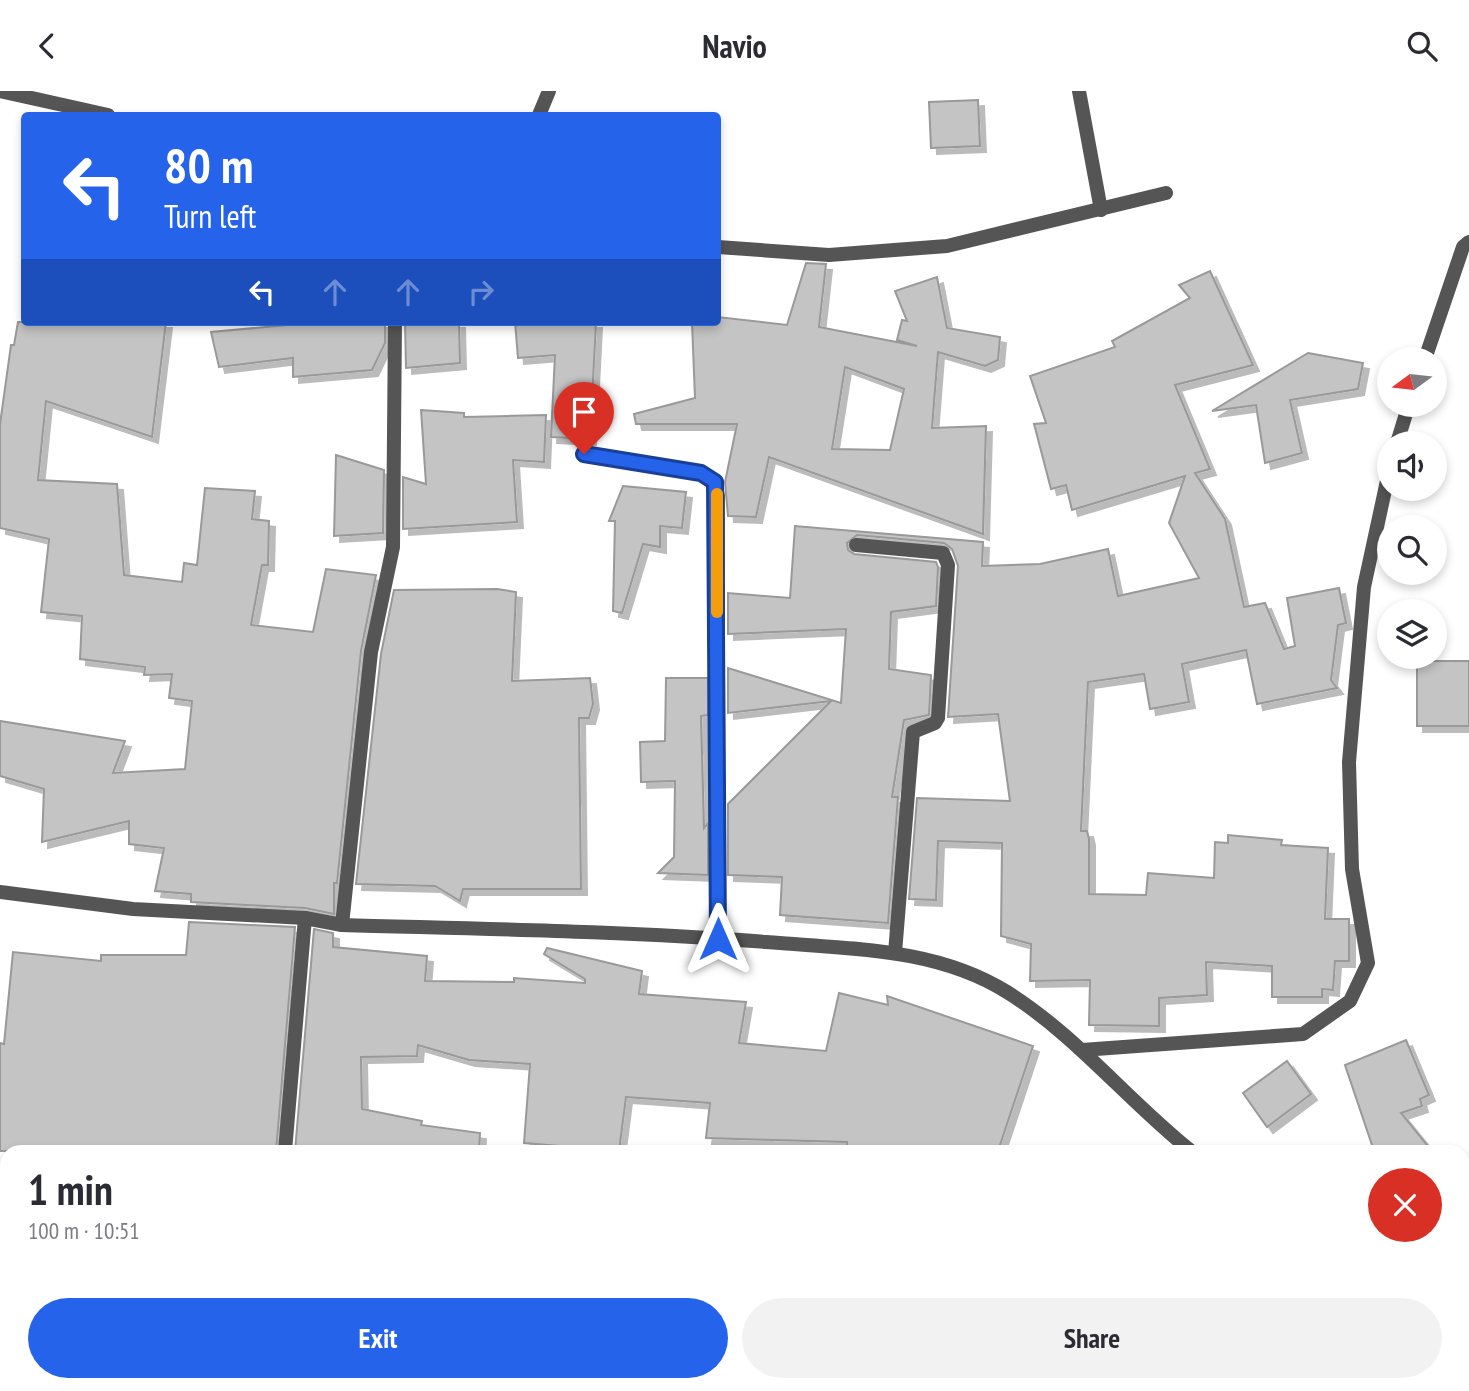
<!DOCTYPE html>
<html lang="en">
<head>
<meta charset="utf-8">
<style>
  :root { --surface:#fff; --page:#f2f2f3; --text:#2b2b33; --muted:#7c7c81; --accent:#2563eb }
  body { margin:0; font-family:"PT Sans Narrow",sans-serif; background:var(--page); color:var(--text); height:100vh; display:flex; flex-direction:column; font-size:26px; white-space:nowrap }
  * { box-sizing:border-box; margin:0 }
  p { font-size:23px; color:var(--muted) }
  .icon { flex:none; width:38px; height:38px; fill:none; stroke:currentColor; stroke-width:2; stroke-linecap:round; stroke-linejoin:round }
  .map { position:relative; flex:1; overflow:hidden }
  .side { position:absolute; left:0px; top:1054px; width:1470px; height:247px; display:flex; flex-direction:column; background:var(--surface); border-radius:21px 21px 0 0; box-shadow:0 4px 10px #0003 }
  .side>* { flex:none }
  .banner { position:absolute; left:21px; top:21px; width:700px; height:214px; border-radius:7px; box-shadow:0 4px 10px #0003; background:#2563eb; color:#fff; overflow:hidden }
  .needle { width:46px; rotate:255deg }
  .controls { position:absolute; left:1377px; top:256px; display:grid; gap:14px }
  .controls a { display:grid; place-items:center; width:70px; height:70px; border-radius:50%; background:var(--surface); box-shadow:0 4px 10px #0003; font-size:35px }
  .pin { position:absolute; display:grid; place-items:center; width:60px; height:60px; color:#fff; margin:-72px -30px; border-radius:50% 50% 50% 0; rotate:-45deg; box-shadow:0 0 7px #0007 }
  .pin .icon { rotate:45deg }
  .me { position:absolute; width:77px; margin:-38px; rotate:0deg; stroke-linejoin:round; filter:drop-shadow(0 0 5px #0008) }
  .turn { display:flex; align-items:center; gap:24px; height:147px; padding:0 28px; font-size:32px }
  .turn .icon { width:91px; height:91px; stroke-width:2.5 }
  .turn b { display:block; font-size:49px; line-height:60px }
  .lanes { display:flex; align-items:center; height:66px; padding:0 28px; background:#0003; justify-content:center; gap:35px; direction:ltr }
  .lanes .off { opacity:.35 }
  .round { display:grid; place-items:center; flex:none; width:74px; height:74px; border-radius:37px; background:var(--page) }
  .head { display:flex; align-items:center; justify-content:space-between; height:119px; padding:0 28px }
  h1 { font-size:42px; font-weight:800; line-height:52px }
  .action { display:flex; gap:14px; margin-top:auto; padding:14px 28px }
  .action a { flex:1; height:80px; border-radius:42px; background:var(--accent); color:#fff; font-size:28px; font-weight:800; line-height:80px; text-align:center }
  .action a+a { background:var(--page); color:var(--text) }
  header { display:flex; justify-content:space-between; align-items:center; height:91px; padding:0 28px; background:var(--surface); font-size:32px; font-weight:800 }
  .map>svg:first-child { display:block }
  .building { fill:#c4c4c4; stroke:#999; stroke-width:2; fill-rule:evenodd; filter:url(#shadow) }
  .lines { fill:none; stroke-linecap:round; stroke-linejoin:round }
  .minor { stroke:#555; stroke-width:14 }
  .route-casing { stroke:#184099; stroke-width:18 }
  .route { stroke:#2563eb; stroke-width:12 }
  .slow { stroke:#f59e0b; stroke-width:12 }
</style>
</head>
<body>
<header><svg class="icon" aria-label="back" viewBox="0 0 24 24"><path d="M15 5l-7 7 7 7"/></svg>Navio<svg class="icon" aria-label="search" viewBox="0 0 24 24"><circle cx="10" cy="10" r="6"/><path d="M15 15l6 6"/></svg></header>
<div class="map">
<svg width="1469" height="1300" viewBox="0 0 1469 1300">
  <defs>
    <filter id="shadow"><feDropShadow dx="6" dy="6" stdDeviation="0" flood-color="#0004"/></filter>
  </defs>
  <rect width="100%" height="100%" fill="#fff"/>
  <g class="building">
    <polygon points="978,9 980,55 931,57 929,11"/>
    <path d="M806,172l20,1 -7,63 98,19 -20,-6 5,-20 5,1 -12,-30 42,-14 10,51 53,9 -2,23 -13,6 -47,-14 -6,76 54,-2 -3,108 -214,-77 -13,60 -28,-1 -3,-34 12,-58h-101l-2,-10 61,-16 -3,-76h26v-5l69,8zM845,276l59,22 -14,61 -58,-1z"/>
    <polygon points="1210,180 1253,274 1175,294 1210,378 1195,382 1225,428 1244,516 1265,512 1284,558 1295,555 1287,507 1339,497 1346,532 1338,534 1331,589 1337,597 1257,613 1246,559 1182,573 1189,611 1150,618 1144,583 1088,591 1081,740 1087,740 1089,748 1089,803 1146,804 1148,782 1214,787 1215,751 1228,752 1228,744 1282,749 1281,754 1328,757 1325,828 1349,828 1349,870 1335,870 1333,899 1322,898 1322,906 1272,906 1272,875 1206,871 1207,904 1159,907 1159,935 1089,934 1090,889 1030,890 1031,853 1001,845 1002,752 938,750 936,809 909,808 917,707 1010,710 998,623 948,626 958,475 952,458 944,452 857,444 847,452 848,459 854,463 936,471 938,476 936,515 891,521 889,578 931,584 929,624 904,629 892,706 898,706 888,832 780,824 782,786 728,784 728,713 831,610 728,622 728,577 841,612 846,538 728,543 728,502 790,507 795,435 983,451 982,475 1040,473 1108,458 1118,505 1199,487 1169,432 1185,385 1072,419 1066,394 1051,398 1034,333 1046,332 1030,285 1115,256 1112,250 1190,207 1179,194"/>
    <polygon points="18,231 166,231 152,346 46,310 38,389 117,393 124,484 182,491 184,472 197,474 205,397 255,400 252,428 269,430 268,474 262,474 251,534 313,541 326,478 376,484 361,560 337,792 334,792 334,823 305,817 191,811 191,803 155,800 164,757 129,753 129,730 42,751 44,698 0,685 0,630 125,650 113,682 185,678 192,610 169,607 172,583 144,584 145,576 80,568 82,525 41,521 49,448 0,437 0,333 11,254 14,254"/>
    <polygon points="320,231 385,231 385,252 372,279 293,286 293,267 219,276 211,241"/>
    <polygon points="405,231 459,231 460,272 406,277"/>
    <polygon points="515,231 596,231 590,348 551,346 555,264 518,267"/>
    <polygon points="1308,262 1363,272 1358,298 1290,309 1302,362 1265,372 1256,314 1212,320"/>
    <polygon points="421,319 464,322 464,326 546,324 544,371 513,369 517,431 403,438 403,386 426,393"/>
    <polygon points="336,364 384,379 383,442 334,445"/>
    <polygon points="623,395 686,401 682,437 660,435 660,456 643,453 622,522 613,520 615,430 609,430"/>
    <polygon points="497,498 516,501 512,590 590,587 593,613 589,627 579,627 581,798 463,798 460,810 435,795 356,793 381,563 394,499"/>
    <rect x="1417" y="570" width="52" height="65"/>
    <polygon points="666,587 708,587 708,624 701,625 704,737 708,732 708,784 658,782 674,766 675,690 641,691 640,651 665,650"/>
    <polygon points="189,831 295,836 276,1060 0,1060 0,952 4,953 13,861 101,870 101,864 186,864"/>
    <polygon points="314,838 333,842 333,856 427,865 425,890 514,891 514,887 585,892 585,888 544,863 547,857 642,880 639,903 746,911 739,952 826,960 839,902 888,914 887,905 1033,955 998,1060 847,1060 847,1051 706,1047 710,1012 626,1006 619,1060 524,1052 530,973 469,969 418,954 417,965 361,966 362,1018 422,1030 421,1034 480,1042 479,1060 295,1060"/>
    <polygon points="1406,949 1429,1004 1420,1008 1422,1015 1401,1022 1432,1060 1374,1060 1345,974"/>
    <polygon points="1287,970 1311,1003 1267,1036 1243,1002"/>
  </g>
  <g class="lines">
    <g class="minor">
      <polyline points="0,0 108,24"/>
      <polyline points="1079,0 1101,119"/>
      <polyline points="539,24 549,0"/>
      <polyline points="718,156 829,164 947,155 1166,102"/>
      <polyline points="1425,268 1463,156 1469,151"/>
      <polyline points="1397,352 1409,313"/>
      <polyline points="584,363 701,382 715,391 718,405 718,848"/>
      <polyline points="856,454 943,462 948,474 938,627 935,632 913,641 895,862"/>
      <path d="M0,801l133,17 172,9 37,7c141,4 283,6 424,17 82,7 169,5 241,50 69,43 121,109 184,159"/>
      <polyline points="342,834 371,561 393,456 395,231"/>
      <polyline points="1082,959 1303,943 1350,910 1368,872 1352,778 1349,671 1364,496 1390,376"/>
      <polyline points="285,1060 305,827"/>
      <polyline points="1463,1232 1469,1237"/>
      <polyline points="260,1300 261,1293"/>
    </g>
  </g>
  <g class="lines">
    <defs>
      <polyline id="route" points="584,363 701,382 715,391 718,848"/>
    </defs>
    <use href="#route" class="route-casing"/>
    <use href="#route" class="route"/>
    <polyline class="slow" points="717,521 717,403"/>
  </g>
</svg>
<div class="controls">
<a><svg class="needle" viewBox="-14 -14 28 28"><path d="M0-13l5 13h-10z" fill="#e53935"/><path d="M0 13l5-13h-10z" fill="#7c7c81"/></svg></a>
<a><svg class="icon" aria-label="sound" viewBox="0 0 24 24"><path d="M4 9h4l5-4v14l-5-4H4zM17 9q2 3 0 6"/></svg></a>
<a><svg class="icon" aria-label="search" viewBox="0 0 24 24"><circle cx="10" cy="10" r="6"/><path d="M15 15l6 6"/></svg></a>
<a><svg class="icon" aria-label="layers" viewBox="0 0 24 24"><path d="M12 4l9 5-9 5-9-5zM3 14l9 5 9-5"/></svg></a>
</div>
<div class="pin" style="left:584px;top:363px;background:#d93025"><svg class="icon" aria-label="arrive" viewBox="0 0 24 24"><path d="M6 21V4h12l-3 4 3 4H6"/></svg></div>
<svg class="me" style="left:718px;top:848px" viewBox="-20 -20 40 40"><path d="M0-17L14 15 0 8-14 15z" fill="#2563eb" stroke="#fff" stroke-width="4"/></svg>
<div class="banner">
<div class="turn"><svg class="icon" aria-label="left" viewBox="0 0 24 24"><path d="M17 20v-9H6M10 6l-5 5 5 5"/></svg><div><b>80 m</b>Turn left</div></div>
<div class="lanes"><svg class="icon" aria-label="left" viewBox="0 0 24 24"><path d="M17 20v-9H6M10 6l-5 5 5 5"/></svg><svg class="icon off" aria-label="ahead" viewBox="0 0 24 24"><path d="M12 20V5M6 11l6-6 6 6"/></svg><svg class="icon off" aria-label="ahead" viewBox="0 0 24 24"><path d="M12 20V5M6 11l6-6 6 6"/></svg><svg class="icon off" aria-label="right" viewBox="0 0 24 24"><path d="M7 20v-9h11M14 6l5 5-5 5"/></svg></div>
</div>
<section class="side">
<div class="head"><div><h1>1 min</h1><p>100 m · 10:51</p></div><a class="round" style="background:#d93025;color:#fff"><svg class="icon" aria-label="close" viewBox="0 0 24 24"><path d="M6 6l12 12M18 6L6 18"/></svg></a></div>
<div class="action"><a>Exit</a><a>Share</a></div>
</section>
</div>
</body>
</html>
